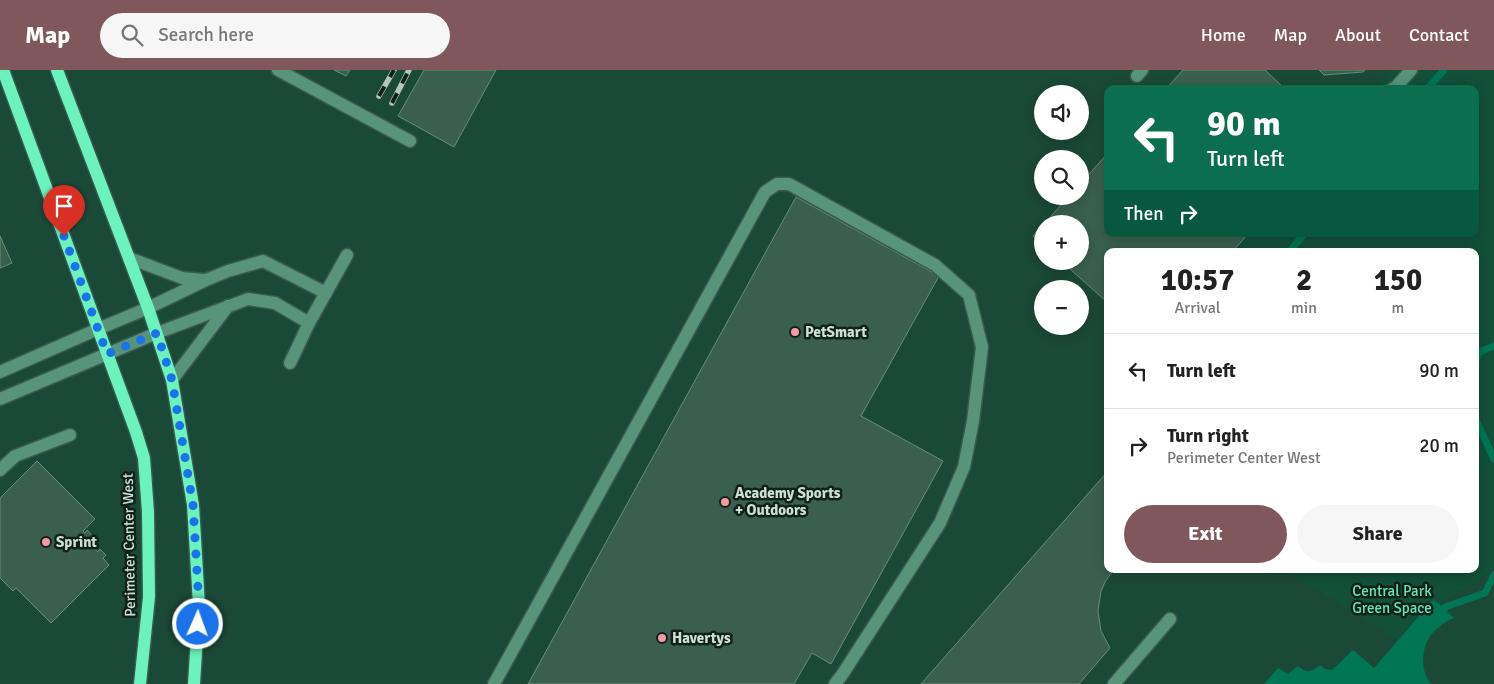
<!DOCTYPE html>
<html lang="en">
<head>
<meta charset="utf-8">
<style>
  :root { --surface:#fff; --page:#f6f6f6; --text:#222; --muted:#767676; --line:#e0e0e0; --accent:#80585c }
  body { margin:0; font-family:Signika,sans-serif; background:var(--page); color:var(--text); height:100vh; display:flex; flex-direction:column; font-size:19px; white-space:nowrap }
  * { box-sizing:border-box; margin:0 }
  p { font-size:16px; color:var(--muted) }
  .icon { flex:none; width:28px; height:28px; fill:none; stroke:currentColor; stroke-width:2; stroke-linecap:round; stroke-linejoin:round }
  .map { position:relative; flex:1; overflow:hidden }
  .side { position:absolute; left:1104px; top:178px; width:375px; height:325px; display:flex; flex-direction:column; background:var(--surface); border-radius:10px; box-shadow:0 2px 12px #0003 }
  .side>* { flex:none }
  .guide { position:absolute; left:1104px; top:15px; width:375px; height:152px; border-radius:10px; box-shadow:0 2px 12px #0003; background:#0b6e4f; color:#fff; overflow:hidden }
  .controls { position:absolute; left:1034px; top:15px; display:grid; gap:10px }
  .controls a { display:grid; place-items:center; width:55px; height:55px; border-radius:50%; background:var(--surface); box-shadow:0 2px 12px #0003; font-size:25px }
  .pin { position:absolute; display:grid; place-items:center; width:42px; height:42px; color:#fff; margin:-51px -21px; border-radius:50% 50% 50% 0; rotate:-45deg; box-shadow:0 0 5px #0007 }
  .pin .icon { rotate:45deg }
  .me { position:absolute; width:55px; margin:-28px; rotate:2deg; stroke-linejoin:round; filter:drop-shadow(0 0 4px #0008) }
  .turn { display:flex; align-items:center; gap:18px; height:105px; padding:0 20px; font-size:22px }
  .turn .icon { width:65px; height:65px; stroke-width:2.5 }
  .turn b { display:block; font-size:35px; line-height:42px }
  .then { display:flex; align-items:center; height:48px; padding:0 20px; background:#0003; gap:10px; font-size:19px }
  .eta { display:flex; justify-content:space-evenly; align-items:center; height:85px; text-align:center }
  .eta b { font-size:30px; font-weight:700; line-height:35px }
  .action { display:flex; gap:10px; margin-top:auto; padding:10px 20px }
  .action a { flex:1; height:58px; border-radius:30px; background:var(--accent); color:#fff; font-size:20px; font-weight:700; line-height:58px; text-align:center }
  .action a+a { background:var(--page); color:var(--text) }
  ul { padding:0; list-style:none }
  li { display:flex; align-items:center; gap:15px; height:75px; padding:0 20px; border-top:1px solid var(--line) }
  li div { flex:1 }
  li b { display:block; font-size:19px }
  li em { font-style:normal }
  header { display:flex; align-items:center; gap:30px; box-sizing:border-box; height:70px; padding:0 25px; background:var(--accent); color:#fff }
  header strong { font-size:24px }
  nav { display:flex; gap:28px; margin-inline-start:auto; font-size:18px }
  .search { width:350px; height:45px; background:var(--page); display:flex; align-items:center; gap:12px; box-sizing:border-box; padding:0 18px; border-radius:28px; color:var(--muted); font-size:19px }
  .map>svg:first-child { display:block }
  .built { fill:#1b4937; fill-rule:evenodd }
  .green { fill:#12503a }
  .water { fill:#007654 }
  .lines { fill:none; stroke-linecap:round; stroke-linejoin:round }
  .stream { stroke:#007654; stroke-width:7 }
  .building { fill:#3a5f4f; stroke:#678d7b }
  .minor-casing { stroke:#395a4d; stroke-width:15 }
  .major-casing { stroke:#395a4d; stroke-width:15 }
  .minor { stroke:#589479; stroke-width:12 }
  .major { stroke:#6bf2bd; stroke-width:12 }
  .rail-casing { stroke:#b1c7bc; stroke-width:5.5 }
  .rail { stroke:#11211a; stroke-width:4; stroke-dasharray:11; stroke-linecap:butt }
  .route { stroke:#1a73e8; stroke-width:9; stroke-dasharray:0 16.2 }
  .poi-dot { fill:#f49aa2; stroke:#11211a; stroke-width:2 }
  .labels { text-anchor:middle; stroke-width:5; stroke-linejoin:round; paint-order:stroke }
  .poi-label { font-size:15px; font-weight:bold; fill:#cde0d6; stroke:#11211a; text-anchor:start }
  .street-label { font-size:15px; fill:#cde0d6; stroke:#11211a }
  .park-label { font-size:15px; fill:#64e5b2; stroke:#11211a }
</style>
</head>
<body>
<header>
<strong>Map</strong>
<div class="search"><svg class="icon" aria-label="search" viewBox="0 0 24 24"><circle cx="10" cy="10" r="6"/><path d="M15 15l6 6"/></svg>Search here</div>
<nav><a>Home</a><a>Map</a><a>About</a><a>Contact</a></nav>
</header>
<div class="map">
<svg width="1494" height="614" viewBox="0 0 1494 614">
  <rect width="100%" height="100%" fill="#193d2f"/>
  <path class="built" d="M0,0h1494v614h-1494zM1108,19h367v145h-367zM1042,24h38v37h-38zM1042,89h38v37h-38zM1042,154h38v37h-38zM1108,181h367v318h-367zM1042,219h38v37h-38z"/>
  <polygon class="green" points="1390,0 1494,0 1494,500 1439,534 1433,530 1398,570 1283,499 1475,499 1475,181 1233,181 1248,164 1475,164 1475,19 1375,19"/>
  <path class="water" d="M1433,530l15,10 -1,2 7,6c-9,4 -17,9 -23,17 -10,13 -11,36 0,49h-167l14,-16 10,6 10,-8c9,8 13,6 22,-1l5,4 7,1 21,-20 21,18z"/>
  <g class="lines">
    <g class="stream">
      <polyline points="1427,19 1444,0"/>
      <polyline points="1290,181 1304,164"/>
      <polyline points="1475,293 1479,282 1494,276"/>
      <polyline points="1475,348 1494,389"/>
      <polyline points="1445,537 1485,523 1494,505"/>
    </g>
  </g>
  <g class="building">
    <polygon points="334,0 350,0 346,6"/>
    <polygon points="424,0 496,0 454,77 398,46"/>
    <polygon points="1183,0 1265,0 1285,19 1166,19"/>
    <polygon points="1319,0 1365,0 1363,2 1324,5"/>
    <polygon points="1108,83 1108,164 1248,164 1233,181 1108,181 1108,233 1061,191 1080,191 1080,154 1044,154 1069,126 1080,126 1080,114"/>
    <polygon points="796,127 939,206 861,346 943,391 831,594 812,583 794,614 528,614"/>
    <polygon points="1042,156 1042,175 1033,166"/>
    <polygon points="0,166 12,193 0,198"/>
    <polygon points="37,391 95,449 83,461 85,463 87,460 95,469 90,474 98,482 100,479 106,485 103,488 109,495 51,553 16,518 13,521 0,508 0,428"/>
    <polygon points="1108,401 1108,499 1114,499 1105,512 1101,521 1098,541 1101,561 1110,578 1079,614 921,614"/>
  </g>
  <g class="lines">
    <defs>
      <g id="minor">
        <polyline points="278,0 410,71"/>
        <polyline points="1137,6 1142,0"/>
        <polyline points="1392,19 1396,17 1411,0"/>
        <polyline points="129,188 182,208 204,210"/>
        <polyline points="290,293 309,253 347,185"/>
        <polyline points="0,302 98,259 148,238 206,210 228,201 263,191 326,223"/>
        <polyline points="172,310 228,236"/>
        <polyline points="0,329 157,263 248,229 275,233 309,253"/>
        <polyline points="0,400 15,386 70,365"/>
        <polyline points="494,614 765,122 777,114 789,114 935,195 969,225 982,277 973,351 964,397 940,453 842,605 835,614"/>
        <polyline points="1114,614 1170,549"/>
      </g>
      <g id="major">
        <polyline points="3,0 136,362 144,388 148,442 149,527 140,614"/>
        <polyline points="57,0 148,238 172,310 193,435 199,535 194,614"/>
      </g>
    </defs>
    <use href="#minor" class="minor-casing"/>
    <use href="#major" class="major-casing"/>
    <use href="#minor" class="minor"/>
    <use href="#major" class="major"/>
    <defs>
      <g id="rail">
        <polyline points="379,26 394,0"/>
        <polyline points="392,33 409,0"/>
      </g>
    </defs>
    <use href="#rail" class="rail-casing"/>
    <use href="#rail" class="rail"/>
  </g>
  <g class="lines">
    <polyline class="route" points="64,166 107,284 157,263 172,310 193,435 199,535 198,554"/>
  </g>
  <g class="poi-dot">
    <circle cx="795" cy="262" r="5"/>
    <circle cx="725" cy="432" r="5"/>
    <circle cx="46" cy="472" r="5"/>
    <circle cx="662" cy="568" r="5"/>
  </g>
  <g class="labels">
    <g class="poi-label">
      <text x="805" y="267">PetSmart</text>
      <text x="735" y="428">Academy Sports<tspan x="735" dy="17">+ Outdoors</tspan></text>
      <text x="56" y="477">Sprint</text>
      <text x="672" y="573">Havertys</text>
    </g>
    <g class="street-label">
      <text transform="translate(129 475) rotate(-91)" y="5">Perimeter Center West</text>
    </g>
    <g class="park-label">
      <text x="1392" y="526">Central Park<tspan x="1392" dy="17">Green Space</tspan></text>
    </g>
  </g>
</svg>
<div class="controls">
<a><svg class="icon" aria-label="sound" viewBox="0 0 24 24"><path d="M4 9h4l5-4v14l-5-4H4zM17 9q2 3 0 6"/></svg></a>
<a><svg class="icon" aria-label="search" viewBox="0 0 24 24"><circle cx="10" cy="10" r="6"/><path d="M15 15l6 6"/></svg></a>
<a>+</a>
<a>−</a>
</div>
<div class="pin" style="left:64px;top:166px;background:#d93025"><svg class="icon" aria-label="arrive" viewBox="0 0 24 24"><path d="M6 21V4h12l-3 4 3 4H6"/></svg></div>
<svg class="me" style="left:198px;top:554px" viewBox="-20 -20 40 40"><circle r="17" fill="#1a73e8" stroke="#fff" stroke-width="3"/><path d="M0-11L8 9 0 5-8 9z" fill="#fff"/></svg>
<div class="guide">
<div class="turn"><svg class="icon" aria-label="left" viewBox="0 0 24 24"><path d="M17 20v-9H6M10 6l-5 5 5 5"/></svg><div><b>90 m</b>Turn left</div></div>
<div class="then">Then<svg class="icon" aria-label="right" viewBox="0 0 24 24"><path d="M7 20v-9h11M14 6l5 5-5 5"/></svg></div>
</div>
<section class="side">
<div class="eta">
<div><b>10:57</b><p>Arrival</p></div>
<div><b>2</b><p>min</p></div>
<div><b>150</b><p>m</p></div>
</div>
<ul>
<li><svg class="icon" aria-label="left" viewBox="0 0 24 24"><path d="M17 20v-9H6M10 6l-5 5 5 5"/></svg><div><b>Turn left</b></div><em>90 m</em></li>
<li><svg class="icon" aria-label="right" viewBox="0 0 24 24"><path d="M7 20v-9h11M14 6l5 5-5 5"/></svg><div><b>Turn right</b><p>Perimeter Center West</p></div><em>20 m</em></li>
</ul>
<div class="action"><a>Exit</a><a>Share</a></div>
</section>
</div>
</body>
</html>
